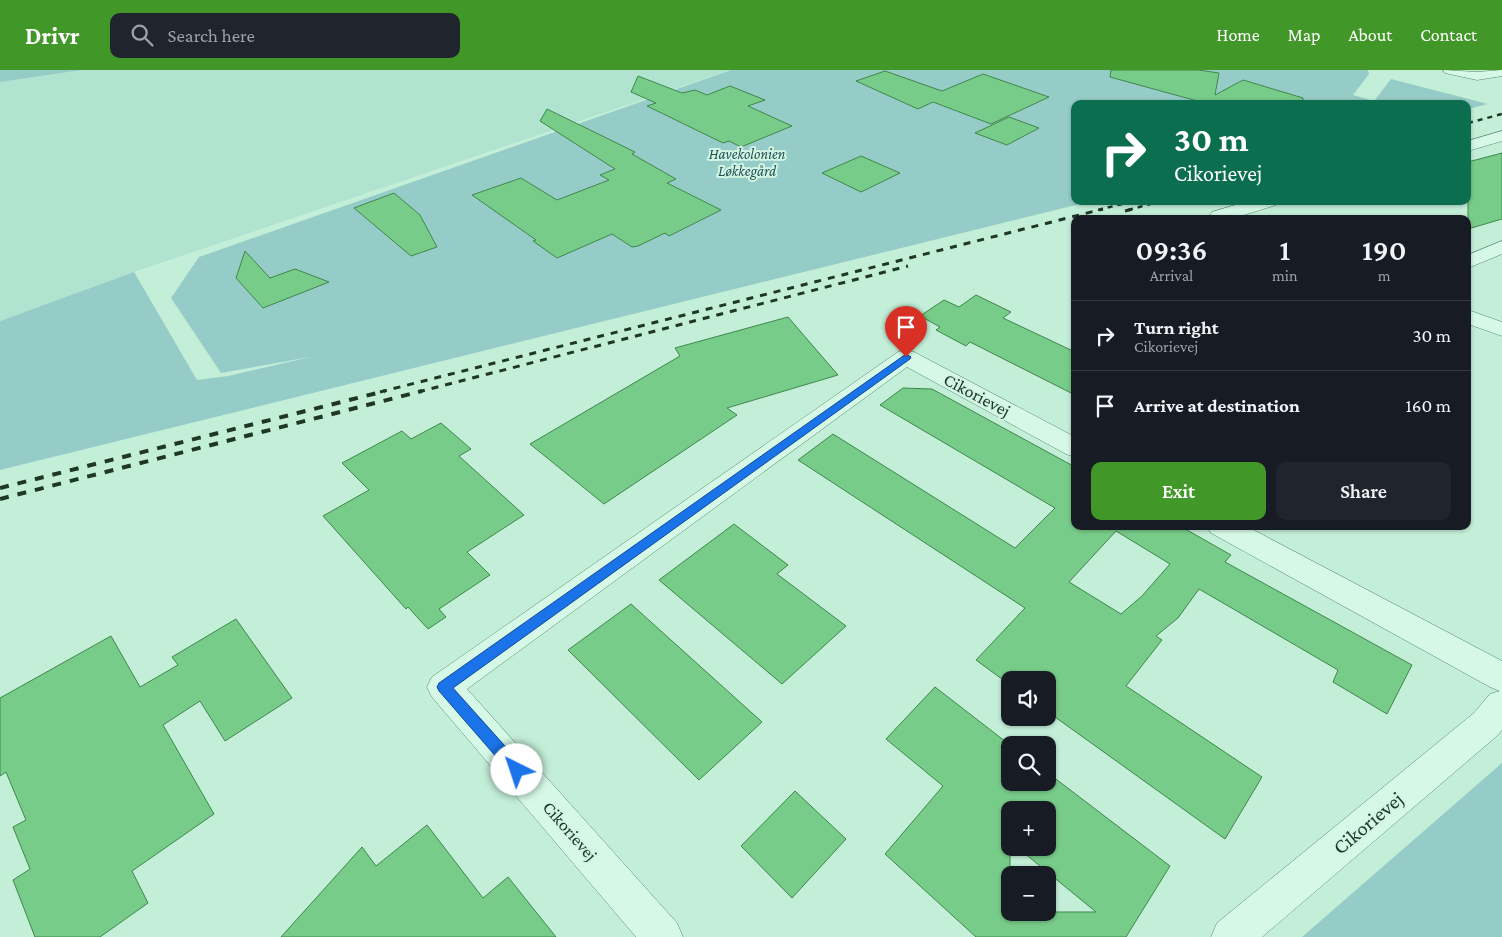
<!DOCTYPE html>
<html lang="en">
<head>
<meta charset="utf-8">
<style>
  :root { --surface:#171b24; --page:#20242c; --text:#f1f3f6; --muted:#9ea1a6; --line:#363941; --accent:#429729 }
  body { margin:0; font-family:"Crimson Pro",serif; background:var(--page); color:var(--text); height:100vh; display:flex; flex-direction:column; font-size:19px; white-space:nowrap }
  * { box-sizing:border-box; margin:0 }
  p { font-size:16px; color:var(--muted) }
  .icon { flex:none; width:28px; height:28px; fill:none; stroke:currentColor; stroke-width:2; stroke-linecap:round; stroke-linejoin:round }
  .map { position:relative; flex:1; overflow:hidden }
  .panel { position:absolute; left:1071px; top:145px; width:400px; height:315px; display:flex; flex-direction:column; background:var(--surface); border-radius:10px; box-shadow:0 1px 4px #0004 }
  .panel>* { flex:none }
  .banner { position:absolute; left:1071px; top:30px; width:400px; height:105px; border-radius:10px; box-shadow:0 1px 4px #0004; background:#0b6e4f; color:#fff; overflow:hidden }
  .buttons { position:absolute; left:1001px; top:601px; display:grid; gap:10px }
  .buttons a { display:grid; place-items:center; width:55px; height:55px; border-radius:10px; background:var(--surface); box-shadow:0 1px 4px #0004; font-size:25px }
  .pin { position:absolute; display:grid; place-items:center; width:42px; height:42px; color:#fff; margin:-51px -21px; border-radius:50% 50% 50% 0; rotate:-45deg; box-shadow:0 0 5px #0007 }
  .pin .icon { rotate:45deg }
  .me { position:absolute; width:55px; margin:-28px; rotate:319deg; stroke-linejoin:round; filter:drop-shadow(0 0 4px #0008) }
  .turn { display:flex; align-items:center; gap:18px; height:105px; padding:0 20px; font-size:22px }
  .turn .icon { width:65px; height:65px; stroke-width:2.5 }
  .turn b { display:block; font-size:35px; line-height:42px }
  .eta { display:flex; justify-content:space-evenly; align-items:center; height:85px; text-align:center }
  .eta b { font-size:30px; font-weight:600; line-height:35px }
  .cta { display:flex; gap:10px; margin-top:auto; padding:10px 20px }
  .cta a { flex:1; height:58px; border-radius:10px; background:var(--accent); color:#fff; font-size:20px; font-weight:600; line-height:58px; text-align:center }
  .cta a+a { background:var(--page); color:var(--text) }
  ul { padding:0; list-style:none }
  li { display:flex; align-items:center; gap:15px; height:70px; padding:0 20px; border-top:1px solid var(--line) }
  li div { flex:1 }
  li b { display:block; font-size:19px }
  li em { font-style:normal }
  header { display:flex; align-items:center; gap:30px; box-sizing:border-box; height:70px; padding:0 25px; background:var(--accent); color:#fff }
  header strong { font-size:24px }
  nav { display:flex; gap:28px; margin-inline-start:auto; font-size:18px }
  .search { width:350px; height:45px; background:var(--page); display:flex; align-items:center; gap:12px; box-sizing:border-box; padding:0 18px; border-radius:10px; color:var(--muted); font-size:19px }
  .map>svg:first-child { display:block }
  .farmland { fill:#b0e4d0 }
  .green { fill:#96ccc7 }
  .building { fill:#78cc89; stroke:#3f874c; fill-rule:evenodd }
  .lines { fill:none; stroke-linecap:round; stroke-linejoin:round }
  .minor-casing { stroke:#598868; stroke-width:1 }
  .minor { fill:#d6f9e7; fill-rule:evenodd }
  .rail-far2 { stroke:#1e3825; stroke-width:2.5; stroke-dasharray:5 5; stroke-linecap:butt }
  .rail-far1 { stroke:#1e3825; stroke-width:3; stroke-dasharray:7 7; stroke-linecap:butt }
  .rail { stroke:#1e3825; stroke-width:4; stroke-dasharray:9 9; stroke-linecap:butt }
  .route { fill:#1a73e8; stroke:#114b97 }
  .labels { text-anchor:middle; stroke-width:4; stroke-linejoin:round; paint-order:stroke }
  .far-park-label { font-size:15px; font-style:italic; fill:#245354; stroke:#d2f5e4 }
  .street-label { font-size:18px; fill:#1e3825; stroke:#d2f5e4 }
  .near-street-label { font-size:21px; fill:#1e3825; stroke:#d2f5e4 }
</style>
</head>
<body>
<header>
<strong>Drivr</strong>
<div class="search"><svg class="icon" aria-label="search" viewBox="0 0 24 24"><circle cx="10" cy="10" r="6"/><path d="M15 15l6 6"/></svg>Search here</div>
<nav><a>Home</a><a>Map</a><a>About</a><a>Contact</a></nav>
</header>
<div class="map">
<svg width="1502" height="867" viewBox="0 0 1502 867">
  <rect width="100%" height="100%" fill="#c3eed8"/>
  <polygon class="farmland" points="82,0 730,0 134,202 0,251 0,12"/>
  <g class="green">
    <polygon points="0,0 82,0 0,12"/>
    <polygon points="731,0 1368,0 1369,4 1353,25 1374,31 1391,9 1488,34 1468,39 1468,34 1075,34 1075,131 1092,131 0,400 0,251 134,202 197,310 228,306 310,287 221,303 171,228 199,187"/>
    <polygon points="1502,693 1502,867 1302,867"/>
  </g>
  <g class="building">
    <polygon points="1111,0 1198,0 1219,3 1215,25 1243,10 1303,28 1302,34 1198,34 1201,32 1110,7"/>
    <polygon points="885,1 942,21 983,4 1049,27 991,54 933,32 918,39 856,11"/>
    <polygon points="638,6 682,23 695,20 707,25 730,16 765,30 748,36 792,56 741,77 729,71 723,73 647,36 656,33 631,22"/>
    <polygon points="547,39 635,82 632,84 676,109 667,113 721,140 669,166 665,163 638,176 632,177 612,164 557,188 533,171 536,170 472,125 521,108 557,130 609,110 600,105 615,99 540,51"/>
    <polygon points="1009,47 1039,58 1007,75 975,63"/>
    <polygon points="1502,83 1502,149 1468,159 1468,92"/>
    <polygon points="861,86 900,103 861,122 822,103"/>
    <polygon points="394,123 420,145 437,177 411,186 354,138"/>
    <polygon points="245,181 270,208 295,199 329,212 263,238 236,208"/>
    <polygon points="976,225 1011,242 1003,248 1075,282 1075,325 970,272 966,276 936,260 940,257 920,246 944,230 959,237"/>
    <polygon points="788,247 838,305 727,338 737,345 604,434 530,374 680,286 675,278"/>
    <path d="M903,318l29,1 143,78v59h105l51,29 -6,7 187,103 -25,49 -54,-32 5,-12 -139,-81 -21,29 -22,18 6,4 -36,46 136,91 -37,62 -177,-127v-32h-38v5l-34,-25 49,-52 -227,-148 35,-26 182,114 40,-40 -175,-103zM1116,461l54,33 -28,32 -21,18 -52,-32z"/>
    <polygon points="441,353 471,379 459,386 524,445 467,482 490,505 439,539 446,547 428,559 408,537 406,539 323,446 369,420 342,393 402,361 411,369"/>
    <polygon points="734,454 788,495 777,504 846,556 782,614 659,510"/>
    <polygon points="631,534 762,652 699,710 568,580"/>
    <polygon points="236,549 292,628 225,671 200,631 163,655 214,744 132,801 148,833 100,867 35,867 13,810 30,799 13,757 26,750 6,702 0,706 0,628 111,566 140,617 178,595 172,587"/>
    <path d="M935,617l75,58v37h38v-9l122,93 -44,71h-150l-91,-83 58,-68 -57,-47zM1010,740h38v38h-30l78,64h-86z"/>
    <polygon points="795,721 846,769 792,828 741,776"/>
    <polygon points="427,755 483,828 508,807 556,867 281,867 362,777 376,796"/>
  </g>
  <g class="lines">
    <defs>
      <g id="minor">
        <polygon points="1443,0 1477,2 1502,0 1502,6 1477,10 1445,3"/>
        <polygon points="1502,61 1502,71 1468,81 1468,71"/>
        <polygon points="1249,131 1279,131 1276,135 1231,149 1212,149 1210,146 1212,142"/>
        <polygon points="1502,171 1502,184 1468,198 1468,185"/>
        <polygon points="1468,240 1502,252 1502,266 1468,254"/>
        <polygon points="906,280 914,282 1075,367 1075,387 1066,384 907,297 467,619 677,853 683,867 636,867 432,627 427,617 432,607 898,282"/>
        <polygon points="1207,456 1246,456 1502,591 1502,660 1498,665 1262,867 1211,867 1217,853 1474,643 1490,624 1500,621 1490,617 1211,463"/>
      </g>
    </defs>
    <use href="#minor" class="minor-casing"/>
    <use href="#minor" class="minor"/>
    <g class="rail-far2">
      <polyline points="1468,53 1502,44"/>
      <polyline points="1098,140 1134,131"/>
      <polyline points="1128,140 1162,131"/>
    </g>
    <g class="rail-far1">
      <polyline points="1125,141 1133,139"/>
      <polyline points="380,322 1103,139"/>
      <polyline points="418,322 908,196"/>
    </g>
    <g class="rail">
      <polyline points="0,418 385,321"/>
      <polyline points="0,429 422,321"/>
    </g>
  </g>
  <polygon class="route" points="906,284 911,287 910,289 453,618 522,695 524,700 522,705 517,707 512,705 439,621 437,617 439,613"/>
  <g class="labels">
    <g class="far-park-label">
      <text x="747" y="89">Havekolonien<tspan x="747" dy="17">Løkkegård</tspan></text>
    </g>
    <g class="street-label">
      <text transform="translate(977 325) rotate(28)" y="6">Cikorievej</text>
      <text transform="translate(570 761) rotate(49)" y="6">Cikorievej</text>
    </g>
    <g class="near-street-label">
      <text transform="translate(1368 753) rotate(-40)" y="7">Cikorievej</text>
    </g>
  </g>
</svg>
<div class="buttons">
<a><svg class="icon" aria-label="sound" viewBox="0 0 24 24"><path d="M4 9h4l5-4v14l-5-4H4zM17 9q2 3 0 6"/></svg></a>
<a><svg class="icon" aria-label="search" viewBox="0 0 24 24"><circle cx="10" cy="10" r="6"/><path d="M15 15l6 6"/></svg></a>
<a>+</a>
<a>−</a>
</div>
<div class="pin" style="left:906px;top:287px;background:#d93025"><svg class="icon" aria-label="arrive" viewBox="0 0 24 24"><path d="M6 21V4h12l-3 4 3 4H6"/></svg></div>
<svg class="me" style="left:517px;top:700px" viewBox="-20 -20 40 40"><circle r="19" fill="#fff"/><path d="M0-13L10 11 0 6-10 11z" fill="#1a73e8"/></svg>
<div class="banner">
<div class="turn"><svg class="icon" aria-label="right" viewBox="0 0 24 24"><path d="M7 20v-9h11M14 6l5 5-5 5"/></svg><div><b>30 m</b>Cikorievej</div></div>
</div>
<section class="panel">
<div class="eta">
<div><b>09:36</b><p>Arrival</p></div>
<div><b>1</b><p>min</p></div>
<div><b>190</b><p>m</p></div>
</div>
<ul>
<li><svg class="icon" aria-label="right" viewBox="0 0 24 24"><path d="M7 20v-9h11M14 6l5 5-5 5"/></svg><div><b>Turn right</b><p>Cikorievej</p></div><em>30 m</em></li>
<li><svg class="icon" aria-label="arrive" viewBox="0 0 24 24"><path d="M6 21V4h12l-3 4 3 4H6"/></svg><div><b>Arrive at destination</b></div><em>160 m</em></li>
</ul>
<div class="cta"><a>Exit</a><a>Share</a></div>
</section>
</div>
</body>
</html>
